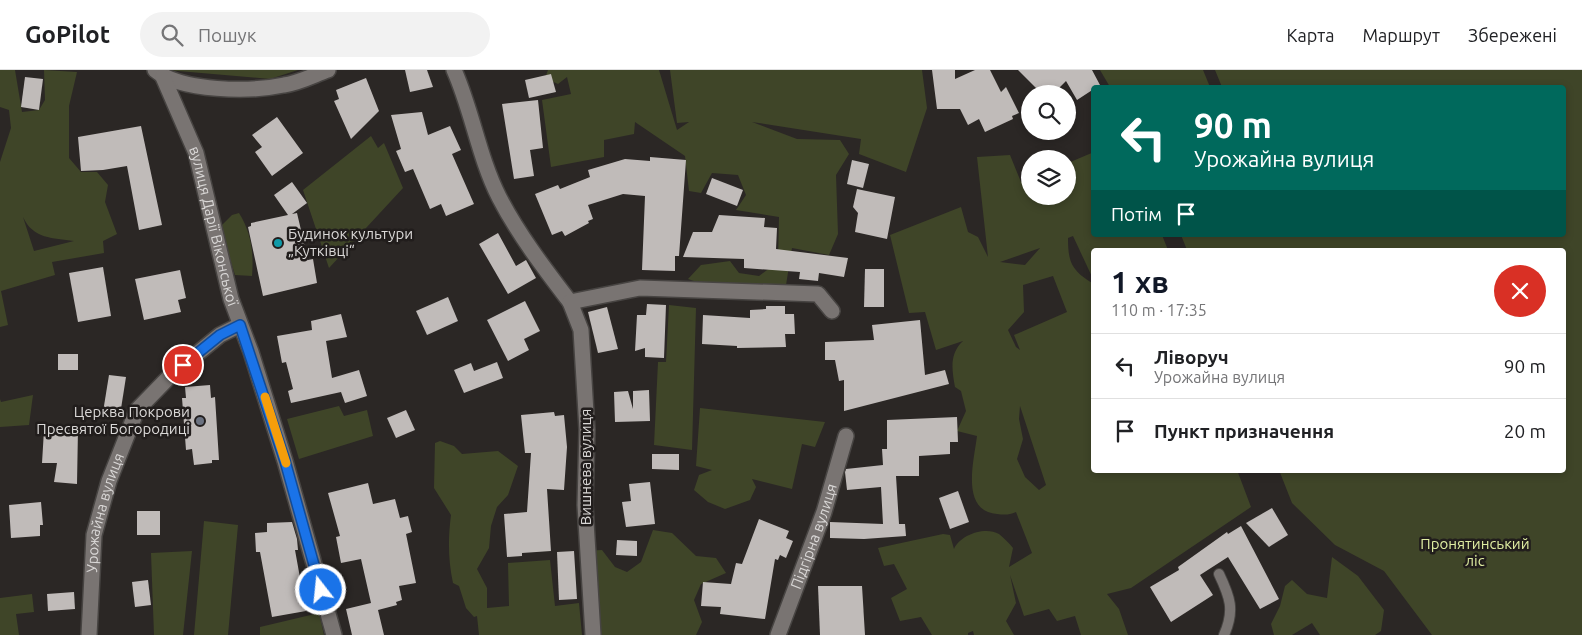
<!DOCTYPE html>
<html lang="uk">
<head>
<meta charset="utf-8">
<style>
  :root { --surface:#fff; --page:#f2f2f2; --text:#202124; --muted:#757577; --line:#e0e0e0; --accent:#111827 }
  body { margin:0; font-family:Ubuntu,sans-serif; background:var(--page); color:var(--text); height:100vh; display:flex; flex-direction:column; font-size:19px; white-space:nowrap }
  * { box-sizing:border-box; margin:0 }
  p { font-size:16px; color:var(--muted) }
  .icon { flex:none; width:28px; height:28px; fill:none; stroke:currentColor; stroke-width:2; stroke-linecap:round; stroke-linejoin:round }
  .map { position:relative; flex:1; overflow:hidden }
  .drawer { position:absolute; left:1091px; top:178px; width:475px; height:225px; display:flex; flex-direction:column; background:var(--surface); border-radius:5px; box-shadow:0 2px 8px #0003 }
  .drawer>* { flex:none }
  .hud { position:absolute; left:1091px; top:15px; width:475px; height:152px; border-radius:5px; box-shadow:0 2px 8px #0003; background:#00695c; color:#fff; overflow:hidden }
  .fabs { position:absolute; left:1021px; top:15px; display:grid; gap:10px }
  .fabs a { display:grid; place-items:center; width:55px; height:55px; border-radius:50%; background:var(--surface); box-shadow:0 2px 8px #0003; font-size:25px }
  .pin { position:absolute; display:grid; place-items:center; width:42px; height:42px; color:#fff; margin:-21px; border:2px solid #fff; border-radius:50%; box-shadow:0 1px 5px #0007 }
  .me { position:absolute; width:55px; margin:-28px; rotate:344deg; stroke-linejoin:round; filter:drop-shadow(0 0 4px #0008) }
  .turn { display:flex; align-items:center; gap:18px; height:105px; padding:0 20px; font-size:22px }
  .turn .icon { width:65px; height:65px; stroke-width:2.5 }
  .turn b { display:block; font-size:35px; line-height:42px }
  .then { display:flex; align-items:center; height:48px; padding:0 20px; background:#0003; gap:10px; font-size:19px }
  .round { display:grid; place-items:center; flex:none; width:52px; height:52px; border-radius:26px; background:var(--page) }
  .headline { display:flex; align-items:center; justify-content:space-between; height:85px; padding:0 20px }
  h1 { font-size:30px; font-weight:700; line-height:38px; color:var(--accent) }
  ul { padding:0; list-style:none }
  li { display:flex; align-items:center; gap:15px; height:65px; padding:0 20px; border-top:1px solid var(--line) }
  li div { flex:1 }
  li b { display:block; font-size:19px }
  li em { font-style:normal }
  header { display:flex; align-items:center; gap:30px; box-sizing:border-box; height:70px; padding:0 25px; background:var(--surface); border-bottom:1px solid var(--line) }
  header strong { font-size:24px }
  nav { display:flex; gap:28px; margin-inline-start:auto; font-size:18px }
  .search { width:350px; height:45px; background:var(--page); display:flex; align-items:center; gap:12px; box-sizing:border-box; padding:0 18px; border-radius:28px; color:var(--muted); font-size:19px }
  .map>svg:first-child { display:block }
  .green { fill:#3f4528; fill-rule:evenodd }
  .building { fill:#c0bbb9 }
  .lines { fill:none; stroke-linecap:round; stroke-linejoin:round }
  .lane-casing { stroke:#474442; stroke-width:12 }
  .street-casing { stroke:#474442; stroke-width:18 }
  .lane { stroke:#797472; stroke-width:10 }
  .street { stroke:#797472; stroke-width:15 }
  .route-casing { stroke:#114b97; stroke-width:12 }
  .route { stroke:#1a73e8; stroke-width:9 }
  .slow { stroke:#f59e0b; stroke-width:9 }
  .culture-dot { fill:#0f9aa8; stroke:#211d1c; stroke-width:2 }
  .worship-dot { fill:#6b7280; stroke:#211d1c; stroke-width:2 }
  .labels { text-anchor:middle; stroke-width:5; stroke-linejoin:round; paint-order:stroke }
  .street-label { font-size:15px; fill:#dad8d7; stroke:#211d1c }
  .poi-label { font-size:15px; fill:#dad8d7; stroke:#211d1c; text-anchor:start }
  .park-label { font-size:15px; fill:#dfeda1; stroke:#211d1c }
</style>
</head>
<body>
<header>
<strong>GoPilot</strong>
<div class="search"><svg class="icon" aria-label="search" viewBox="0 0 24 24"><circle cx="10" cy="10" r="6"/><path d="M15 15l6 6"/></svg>Пошук</div>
<nav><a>Карта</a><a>Маршрут</a><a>Збережені</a></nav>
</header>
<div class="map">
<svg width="1582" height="565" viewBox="0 0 1582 565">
  <rect width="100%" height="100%" fill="#2b2725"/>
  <g class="green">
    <path d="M0,0h15l7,42 17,-2 6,-10 -1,-30 33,2 -8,34v52l12,14h16l11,13 -3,17 12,32 -14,7 1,12 -52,9 3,13 -54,16 7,34 -8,2v-165l11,-34 -2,-18 -9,-3zM23,147c10,22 30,21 51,24l-40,10z"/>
    <polygon points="167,0 298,0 270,9"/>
    <polygon points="548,0 659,0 677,60 689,52 677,53 670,0 922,0 927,38 906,102 859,84 861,69 752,52 797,69 840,70 849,84 836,105 838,164 829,185 792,178 786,215 711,217 688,209 701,195 730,191 739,203 759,206 778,192 779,147 736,140 746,125 738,105 712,103 701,123 689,121 685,86 635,52 634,64 604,70 604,87 551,97 542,30 571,24 567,7 558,14 545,8"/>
    <polygon points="1100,0 1203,0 1210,17 1110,17"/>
    <polygon points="1215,0 1582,0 1582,565 1432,565 1384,501 1335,475 1292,433 1279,400 1564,400 1564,180 1187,180 1181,165 1564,165 1564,18 1222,17"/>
    <polygon points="371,66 378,78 384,73 403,118 329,198 303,120"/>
    <path d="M1094,82v83h68l6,15h-74v31l-21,-45 -5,2c0,25 4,33 26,46l-3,17h3v169h143l14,37 -120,81 -24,6 12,15 9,26h-47l-6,-19 -18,5 -8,-12 -25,7 -14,-41 6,28 -10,18 8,14h-40l-1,-4 -5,2v2h-36l-11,-18 -21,4 -9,-23 16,-9 -13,-25 -10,2 -6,-18 65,-14 7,1 4,14c6,-14 31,-23 45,-15 5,4 10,9 14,14l-4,19 23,-14 -16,-41c-7,3 -11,3 -19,2 -37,-3 -23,-53 -20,-78l-20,-5 9,-20 -5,-20 -6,-4c-3,-17 -6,-33 8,-46l-27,9 -11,-38 -16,1 -19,-78 71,-28 7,25 10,5 10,20 -11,-100 33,-2 11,27 9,-4v18h38v-33zM1040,178l-15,17 -25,-3zM1053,206l14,36 -53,23 6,15 -4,-3 -8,-17 16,-18 -1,-27zM1020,336l26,79 -7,5 -14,-13 -8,-18 6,-20 -4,-20z"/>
    <path d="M239,143c12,19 15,40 13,63l-17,-1 -15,-48 12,-12z"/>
    <polygon points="669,235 696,238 692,380 654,375 658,292 666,292"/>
    <polygon points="33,325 29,355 0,357 0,329 1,332"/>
    <polygon points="339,336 344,346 367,340 373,366 299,389 287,349"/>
    <polygon points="700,338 825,352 815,377 802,374 792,419 752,409 756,417 750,430 725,439 708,432 694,420 699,405 712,400 696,396"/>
    <path d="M440,371l14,5 8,8 36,-3 20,15 -10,29 -11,12 -6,19 -2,22 -12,21 10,19v20l22,-2 -1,-43 42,-3 5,46 24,-3 3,32h-103l-2,-19 -3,1 -8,-9 -7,-22 -6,-3c-5,-23 -5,-45 -2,-68l-17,-27 1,-45z"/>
    <polygon points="204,451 238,455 228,565 194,565"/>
    <polygon points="653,460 672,463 696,486 716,488 726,503 701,514 694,530 702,552 696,565 586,565 579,481 602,480 615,497 627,502 641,492"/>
    <polygon points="192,481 183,565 154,565 151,483"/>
    <polygon points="1332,487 1358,506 1384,540 1381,561 1375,565 1320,565 1312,553 1292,565 1274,565 1271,554 1280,536 1285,516 1292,510 1307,524 1327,528"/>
    <polygon points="32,524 34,542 16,544 19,565 0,565 0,528"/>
    <polygon points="319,543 324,565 260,565 260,557"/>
  </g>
  <g class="building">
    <polygon points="405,0 427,0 433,17 410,22"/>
    <polygon points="932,0 955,0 955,9 975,0 990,0 1001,22 1006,17 1019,43 1012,46 1013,49 985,62 979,49 968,55 960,39 937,39"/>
    <polygon points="1018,0 1092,0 1100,15 1077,30 1066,11 1053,24 1042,24"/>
    <polygon points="551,4 556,22 529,28 525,10"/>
    <polygon points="25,7 43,9 39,40 21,37"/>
    <polygon points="366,8 379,41 351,69 334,31 339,29 336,20"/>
    <polygon points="538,30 543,78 530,80 534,106 514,109 502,34"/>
    <polygon points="422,42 428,65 450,56 461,80 452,84 474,134 446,146 441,134 430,139 413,99 405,102 396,81 401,79 391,45"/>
    <polygon points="277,47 303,83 272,106 255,82 262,77 252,65"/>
    <polygon points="141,56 162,155 139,160 127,96 103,100 81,101 78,67"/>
    <polygon points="650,87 686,90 679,186 675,186 675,201 642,200 645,126 623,124 588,135 593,149 588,151 589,153 565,166 562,161 552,165 535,124 558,115 560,119 590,107 588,100 625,89 650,91"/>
    <polygon points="852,90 869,94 863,118 847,114"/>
    <polygon points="712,108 743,120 737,136 706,124"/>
    <polygon points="292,112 307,133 292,144 297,143 308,190 313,189 317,213 263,226 248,157 251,156 251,153 288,145 274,125"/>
    <polygon points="857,119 895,127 887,169 855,162 858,143 853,137"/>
    <polygon points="719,145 765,148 764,157 777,158 776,179 848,188 844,207 819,203 818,211 799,209 800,202 744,198 744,189 683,187 693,162 712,162"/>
    <polygon points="498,163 516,196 526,190 536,208 508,224 479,174"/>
    <polygon points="103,197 111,246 78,252 69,203"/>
    <polygon points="865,199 884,199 884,237 864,237"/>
    <polygon points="180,200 186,228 178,230 181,242 144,250 135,209"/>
    <polygon points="448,227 458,251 427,265 416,241"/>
    <polygon points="525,231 540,261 524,269 529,280 508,291 487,250"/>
    <polygon points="647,234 666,235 664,288 645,287 645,278 635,281 637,245 646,245"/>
    <polygon points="766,236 785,236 785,244 794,244 795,264 785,264 786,277 737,278 737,276 702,274 703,245 750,248 750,240 766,239"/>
    <polygon points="607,237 618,279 598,283 588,242"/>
    <polygon points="341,244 347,267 326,271 332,308 359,300 367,326 345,333 341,322 291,333 288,321 293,319 286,292 282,293 277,266 312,260 311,251"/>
    <polygon points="920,250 925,305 945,300 949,314 844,341 844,310 839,311 835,290 825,290 825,272 874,270 872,255"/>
    <rect x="58" y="284" width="20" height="16"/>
    <polygon points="497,292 503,308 464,323 454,300 471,293 474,301"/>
    <polygon points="109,305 126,307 120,345 103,342"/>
    <polygon points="210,315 211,328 215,327 219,390 212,390 212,393 194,395 192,379 186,380 182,328 186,328 185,317"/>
    <polygon points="649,320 650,351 615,352 614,322 628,321 633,339 633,321"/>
    <polygon points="406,340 415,360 396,368 387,348"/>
    <polygon points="554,342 555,346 564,345 567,377 564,420 547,419 551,481 522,483 522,486 507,487 504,444 527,442 531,383 525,383 521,345"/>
    <polygon points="957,347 958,372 950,372 950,384 919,386 919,406 896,406 899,454 905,454 906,466 864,469 830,468 830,452 883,454 881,417 847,420 845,402 846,399 883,395 882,379 887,379 887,350"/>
    <polygon points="62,359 78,359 77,414 54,412 57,393 42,393 44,360"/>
    <polygon points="652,384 679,384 679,400 652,399"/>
    <polygon points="650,412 655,454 626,457 622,432 631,431 629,414"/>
    <polygon points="368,413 373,434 395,429 400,448 408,446 412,462 406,464 416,513 399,516 402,530 396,532 397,535 378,540 384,565 352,565 346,539 371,533 361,489 341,493 336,467 340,466 328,423"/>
    <polygon points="958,421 969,452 950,459 939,428"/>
    <polygon points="41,432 43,455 40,455 40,466 11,468 9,435"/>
    <polygon points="1272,438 1288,465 1269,477 1246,453"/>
    <rect x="137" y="441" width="23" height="24"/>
    <polygon points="759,449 789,461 786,468 793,471 786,488 780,485 778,490 775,489 765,549 720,544 721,537 701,536 703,512 731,514 736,493 742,494"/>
    <polygon points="292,452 297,469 298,480 295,480 306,541 272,547 260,482 256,482 255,463 267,462 267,453"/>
    <polygon points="1241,456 1279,529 1260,539 1228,487 1200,505 1213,525 1171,552 1150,517 1179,500 1178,497 1227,462 1228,464"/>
    <polygon points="617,470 637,471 637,486 616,485"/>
    <polygon points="574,481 577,529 559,530 557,482"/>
    <polygon points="148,510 151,535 135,537 132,512"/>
    <polygon points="818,516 862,516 865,565 820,565"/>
    <polygon points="74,522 75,539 48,541 47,524"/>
  </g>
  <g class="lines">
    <defs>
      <path id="lane" d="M1219,504c11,23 16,36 5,61"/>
      <g id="street">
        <path d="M155,0c26,22 96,22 129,15 15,-2 30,-10 44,-15"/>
        <path d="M454,0c18,40 25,88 45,127 19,37 45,71 71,105"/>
        <path id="s1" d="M163,7l33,76 35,146 20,53 34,109 49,174"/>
        <path id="s2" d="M89,565l5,-100 15,-54 28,-71 34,-35 49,-40 20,-10"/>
        <polyline points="593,565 585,435 587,360 581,260 570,232 640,218 818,224 832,241"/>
        <path id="s3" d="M778,565l46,-123 22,-76"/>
      </g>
    </defs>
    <use href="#lane" class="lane-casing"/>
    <use href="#street" class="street-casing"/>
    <use href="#lane" class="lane"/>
    <use href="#street" class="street"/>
  </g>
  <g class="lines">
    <defs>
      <polyline id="route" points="183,295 220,265 240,255 285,391 321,520"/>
    </defs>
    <use href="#route" class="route-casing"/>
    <use href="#route" class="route"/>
    <polyline class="slow" points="265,327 286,393"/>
  </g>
  <circle class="culture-dot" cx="278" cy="173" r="5"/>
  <circle class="worship-dot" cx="200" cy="351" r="5"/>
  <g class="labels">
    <g class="street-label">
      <text dy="5" stroke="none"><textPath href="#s1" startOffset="158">вулиця Дарії Віконської</textPath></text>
      <text transform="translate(586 397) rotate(-90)" y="5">Вишнева вулиця</text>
      <text dy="5" stroke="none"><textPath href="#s2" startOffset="124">Урожайна вулиця</textPath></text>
      <text dy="5" stroke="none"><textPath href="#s3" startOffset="105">Підгірна вулиця</textPath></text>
    </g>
    <g class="poi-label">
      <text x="288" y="169">Будинок культури<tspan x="288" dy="17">„Кутківці“</tspan></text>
      <text x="190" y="347" text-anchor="end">Церква Покрови<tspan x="190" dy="17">Пресвятої Богородиці</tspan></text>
    </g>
    <g class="park-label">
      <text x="1475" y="479">Пронятинський<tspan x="1475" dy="17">ліс</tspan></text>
    </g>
  </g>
</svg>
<div class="fabs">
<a><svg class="icon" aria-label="search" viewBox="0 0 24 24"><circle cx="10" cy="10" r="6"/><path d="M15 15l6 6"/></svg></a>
<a><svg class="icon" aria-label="layers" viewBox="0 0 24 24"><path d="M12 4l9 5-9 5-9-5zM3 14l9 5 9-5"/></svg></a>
</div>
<div class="pin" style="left:183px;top:295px;background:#d93025"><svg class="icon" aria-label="arrive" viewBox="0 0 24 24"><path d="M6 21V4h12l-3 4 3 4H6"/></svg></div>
<svg class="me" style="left:321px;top:520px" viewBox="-20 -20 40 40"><circle r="17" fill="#1a73e8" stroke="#fff" stroke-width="3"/><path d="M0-11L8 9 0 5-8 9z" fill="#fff"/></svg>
<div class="hud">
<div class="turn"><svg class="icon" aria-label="left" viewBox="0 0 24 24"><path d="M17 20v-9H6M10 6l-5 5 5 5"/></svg><div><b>90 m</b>Урожайна вулиця</div></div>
<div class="then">Потім<svg class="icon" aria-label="arrive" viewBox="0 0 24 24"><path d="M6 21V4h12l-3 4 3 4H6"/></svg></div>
</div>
<section class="drawer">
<div class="headline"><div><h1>1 хв</h1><p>110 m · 17:35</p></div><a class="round" style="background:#d93025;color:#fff"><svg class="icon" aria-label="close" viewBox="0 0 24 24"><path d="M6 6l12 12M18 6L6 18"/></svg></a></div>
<ul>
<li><svg class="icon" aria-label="left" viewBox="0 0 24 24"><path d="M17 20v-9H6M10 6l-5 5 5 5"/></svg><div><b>Ліворуч</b><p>Урожайна вулиця</p></div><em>90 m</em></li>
<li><svg class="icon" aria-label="arrive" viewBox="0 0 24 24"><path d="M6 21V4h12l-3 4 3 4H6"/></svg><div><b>Пункт призначення</b></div><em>20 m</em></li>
</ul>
</section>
</div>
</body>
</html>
